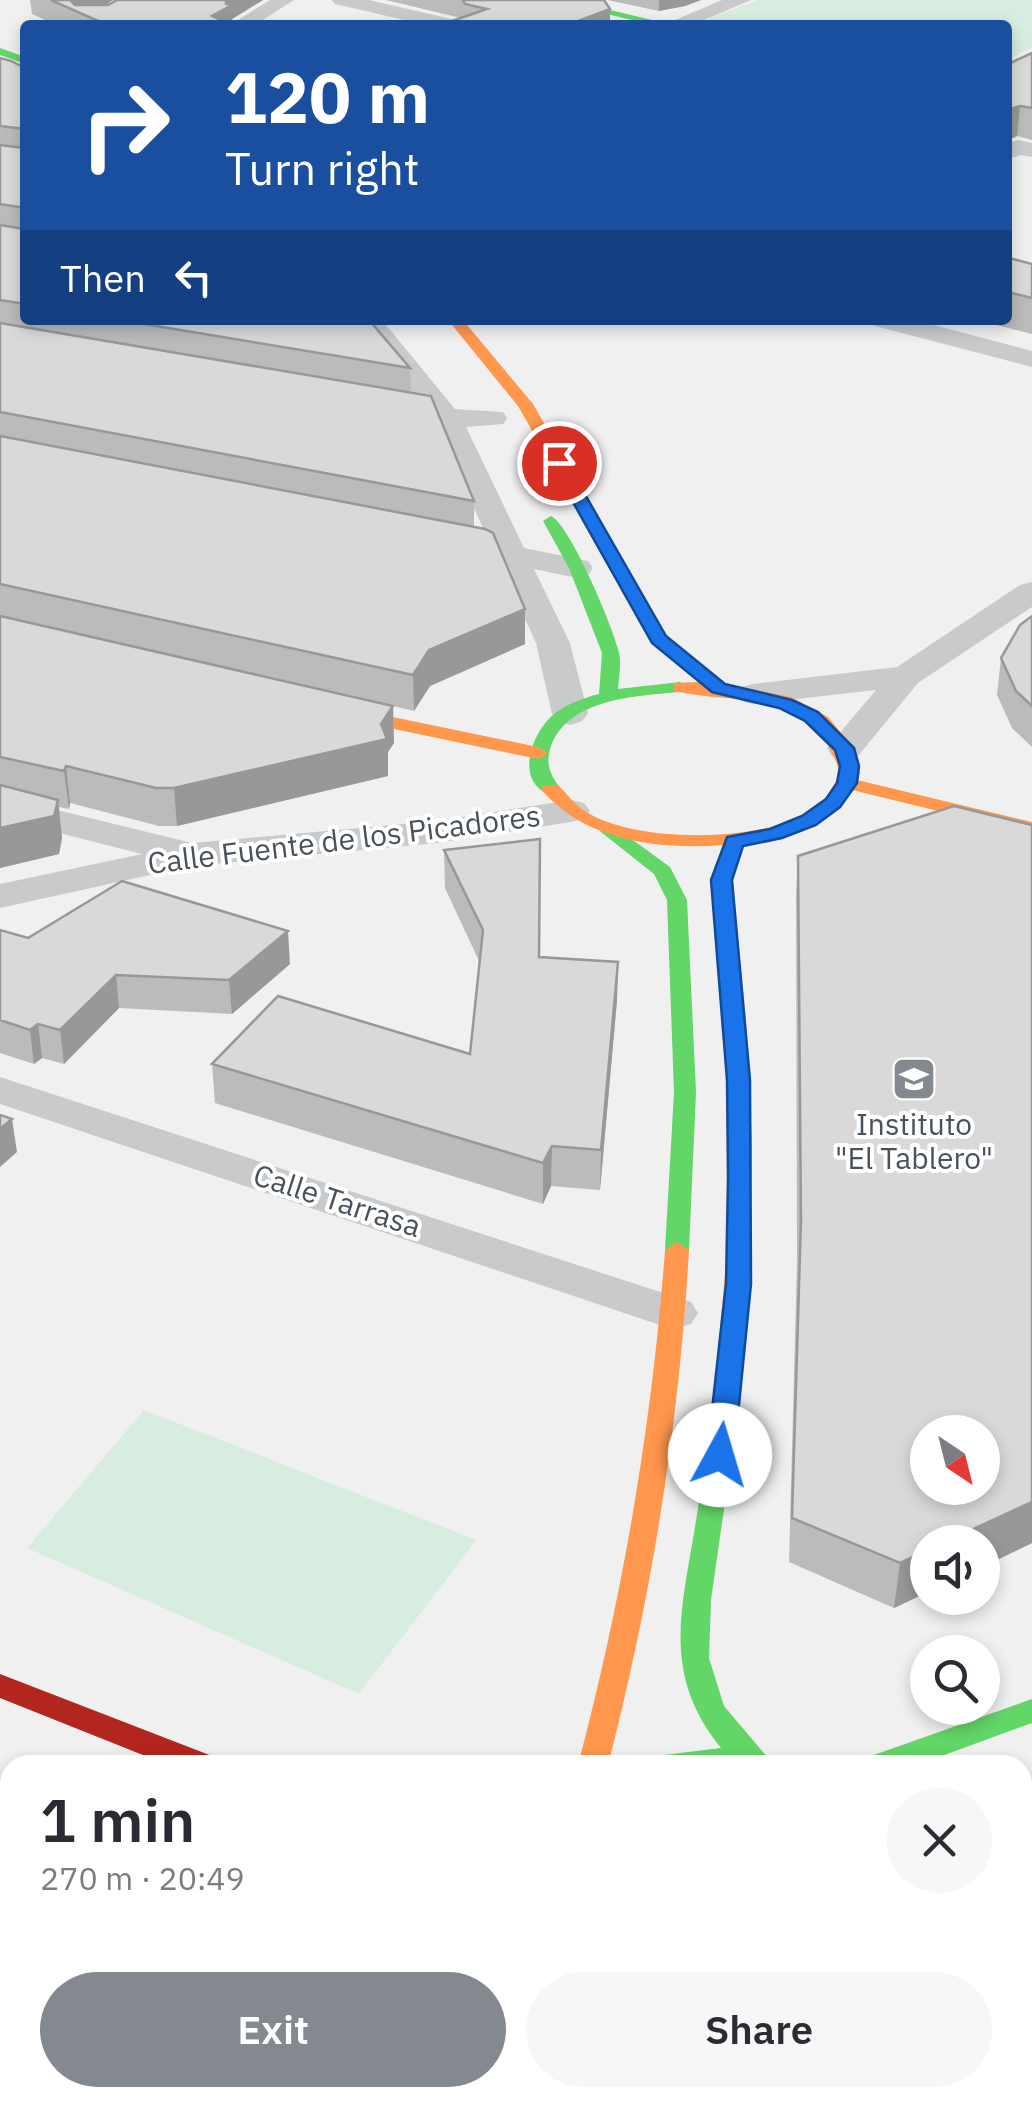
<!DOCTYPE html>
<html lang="en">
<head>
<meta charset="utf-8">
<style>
  :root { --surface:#fff; --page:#f7f7f7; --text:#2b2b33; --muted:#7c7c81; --accent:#83898e }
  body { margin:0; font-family:"IBM Plex Sans",sans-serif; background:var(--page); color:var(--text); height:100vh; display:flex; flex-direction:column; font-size:38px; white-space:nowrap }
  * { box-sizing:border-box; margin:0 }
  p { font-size:32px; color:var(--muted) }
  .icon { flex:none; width:55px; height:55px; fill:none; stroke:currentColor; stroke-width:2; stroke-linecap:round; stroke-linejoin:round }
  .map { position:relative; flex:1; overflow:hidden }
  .side { position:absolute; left:0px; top:1755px; width:1032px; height:352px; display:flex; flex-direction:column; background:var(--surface); border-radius:30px 30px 0 0; box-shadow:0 5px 15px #0003 }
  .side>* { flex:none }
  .guide { position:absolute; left:20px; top:20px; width:992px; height:305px; border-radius:10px; box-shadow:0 5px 15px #0003; background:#1a4fa0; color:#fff; overflow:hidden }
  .needle { width:65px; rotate:145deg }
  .controls { position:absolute; left:910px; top:1415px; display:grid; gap:20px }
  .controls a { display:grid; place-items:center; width:90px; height:90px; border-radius:50%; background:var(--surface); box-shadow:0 5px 15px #0003; font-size:50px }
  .pin { position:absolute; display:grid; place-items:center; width:85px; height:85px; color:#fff; margin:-42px; border:5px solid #fff; border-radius:50%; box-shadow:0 2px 10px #0007 }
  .me { position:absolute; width:110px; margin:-55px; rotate:6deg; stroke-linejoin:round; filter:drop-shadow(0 0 8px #0008) }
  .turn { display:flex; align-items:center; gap:35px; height:210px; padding:0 40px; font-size:45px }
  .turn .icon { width:130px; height:130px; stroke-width:2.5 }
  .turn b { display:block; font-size:70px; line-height:85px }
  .then { display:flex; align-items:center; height:95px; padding:0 40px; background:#0003; gap:20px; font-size:38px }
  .round { display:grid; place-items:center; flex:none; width:105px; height:105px; border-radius:52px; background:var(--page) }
  .summary { display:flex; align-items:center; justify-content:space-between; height:170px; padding:0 40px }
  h1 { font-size:60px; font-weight:600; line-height:75px }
  .button { display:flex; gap:20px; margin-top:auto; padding:20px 40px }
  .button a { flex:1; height:115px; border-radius:60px; background:var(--accent); color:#fff; font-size:40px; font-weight:600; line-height:115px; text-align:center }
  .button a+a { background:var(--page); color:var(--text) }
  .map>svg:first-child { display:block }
  .green { fill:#d7ede0 }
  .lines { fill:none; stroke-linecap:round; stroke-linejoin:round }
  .street { fill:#c8cacb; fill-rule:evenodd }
  .fast { fill:#63d668; fill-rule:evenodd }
  .slow { fill:#ff974d; fill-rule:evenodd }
  .jam { fill:#b3261e; fill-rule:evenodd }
  .wall { fill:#bbb }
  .shaded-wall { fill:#989899 }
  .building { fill:#d9d9da; stroke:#989899; stroke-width:2.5; fill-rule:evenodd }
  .route { fill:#1a73e8; stroke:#114b97; stroke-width:2.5 }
  .labels { text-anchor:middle; stroke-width:8; stroke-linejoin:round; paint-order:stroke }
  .street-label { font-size:30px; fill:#49525a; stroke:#fff }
  .poi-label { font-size:30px; fill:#49525a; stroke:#fff }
</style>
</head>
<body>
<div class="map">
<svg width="1032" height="2107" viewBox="0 0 1032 2107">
  <rect width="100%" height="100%" fill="#f0f0f0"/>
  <g class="green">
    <polygon points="758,0 1032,0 1032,48 1008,59 1008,25 711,25 710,18"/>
    <polygon points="144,1410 476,1540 359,1694 27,1548"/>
    <polygon points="481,2098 756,2098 756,2107 477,2107"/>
  </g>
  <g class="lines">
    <g class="street">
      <polygon points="270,0 294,0 255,25 230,25"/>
      <polygon points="332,0 369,0 460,21 463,25 426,25 335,4"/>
      <polygon points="722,0 751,0 692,25 663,25"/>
      <polygon points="1018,140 1032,143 1032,157 1021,155 1008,159 1008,143"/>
      <polygon points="355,320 382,320 455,409 503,412 507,418 503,424 466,427 524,548 588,561 593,568 588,575 577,578 534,569 570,643 588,714 582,721 570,725 558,721 552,714 536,643 499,562 436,549 431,542 436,535 447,533 489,541 436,425 374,414 370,408 374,402 384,399 422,405"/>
      <polygon points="871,320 915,320 1032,351 1032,367 875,326"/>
      <polygon points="1032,582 1032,607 918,683 858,756 845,759 832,756 827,748 876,690 753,704 741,701 736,694 741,687 753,684 897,667 1020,585"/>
      <polygon points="0,796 192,843 437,821 571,800 584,803 590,811 584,819 571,822 437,843 191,866 0,908 0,884 142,854 0,818"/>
      <polygon points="0,1077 691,1302 698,1313 691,1324 674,1329 657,1324 0,1104"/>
    </g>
    <g class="fast">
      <polygon points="548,0 568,0 673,25 653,25"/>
      <polygon points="0,48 25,57 25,64 0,55"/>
      <path d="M551,516c19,9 61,109 67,133 4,12 1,27 0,40l62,-7 9,5 -9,5c-43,4 -111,6 -129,54 -6,18 -1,29 10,43l-10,6c-38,-13 -19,-63 3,-81 13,-10 29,-16 45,-20l3,-41 -33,-85 -26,-47z"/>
      <polygon points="608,822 670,867 687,900 696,1092 689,1250 677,1258 665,1250 674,1092 667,900 654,874 601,832 598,828 601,824"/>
      <path d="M726,1395l9,3 4,6 -28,196 -2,58 15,48 50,59h-122l4,-9 65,-8c-59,-73 -40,-136 -26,-221 7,-41 12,-82 18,-123l4,-6z"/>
      <polygon points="1032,1699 1032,1723 917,1765 867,1765 871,1756"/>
      <polygon points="843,2098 877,2098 873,2107 839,2107"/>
    </g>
    <g class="slow">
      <path d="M448,320h15l70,84 133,232 58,48 67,13 37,20 19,23 13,33 -3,7 175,42v12l-180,-44c-21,37 -69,49 -109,53l-11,37 14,141 6,121 -2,122 -11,140 -4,6h-18l-4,-6 13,-140 2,-122 -4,-121 -12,-141 11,-35c-64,5 -139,-4 -182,-56l3,-4h14c9,9 17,20 28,27 51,31 168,30 220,2 18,-10 26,-24 34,-41 -28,-89 -95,-66 -166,-82v-8l26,-1 -47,-39 -135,-237z"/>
      <polygon points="320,702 538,747 548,753 538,759 313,712 313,704"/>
      <path d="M677,1242l12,8c-10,175 -37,345 -81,515h-30c45,-170 74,-340 87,-515z"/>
      <polygon points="1022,2086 1032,2089 1032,2107 1000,2107 996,2098 1022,2098"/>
    </g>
    <g class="jam">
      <polygon points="0,1674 212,1756 216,1765 168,1765 0,1698"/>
      <polygon points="407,2098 441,2098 437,2107 403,2107"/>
    </g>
  </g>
  <g class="wall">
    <polygon points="30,0 113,0 105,5 117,0 263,0 232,19 233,25 56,25 32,14"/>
    <polygon points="386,0 604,0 610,9 610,25 440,25 461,18"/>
    <polygon points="607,0 701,0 685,6 659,11"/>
    <polygon points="1032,53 1032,140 1017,136 1008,140"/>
    <polygon points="0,58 25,68 25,320 369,320 410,368 411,392 474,501 474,527 525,609 525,644 430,686 414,711 393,706 394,743 388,752 388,776 177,826 159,826 70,803 69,809 59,807 62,838 59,854 0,868"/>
    <polygon points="1008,247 1009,258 1032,264 1032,334 976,320 1008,320"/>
    <polygon points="1032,616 1032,747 1012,728 997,695 1001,658"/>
    <polygon points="1032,825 1032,1543 982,1567 982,1542 928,1542 928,1592 894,1608 789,1562 797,1263 796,895 798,856"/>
    <polygon points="444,850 539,957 618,962 617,1000 600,1190 551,1186 543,1204 215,1103 212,1064 470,1054 479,961 445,888"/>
    <polygon points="0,930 28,938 290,964 232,1014 119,1008 64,1064 42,1058 34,1064 0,1053"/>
  </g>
  <g class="shaded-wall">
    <polygon points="72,0 113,0 87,16 72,9"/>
    <polygon points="226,0 263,0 232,19 233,25 212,16"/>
    <polygon points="659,0 701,0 685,6 659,11"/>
    <polygon points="610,9 610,25 568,25"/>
    <polygon points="1020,106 1017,136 1008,140 1008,110"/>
    <polygon points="525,609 525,644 430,686 414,711 413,675 429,650"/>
    <polygon points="393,706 394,743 388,752 388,776 177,826 174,788 381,724"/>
    <polygon points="66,766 70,803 69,809 64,771"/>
    <polygon points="58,800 62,838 59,854 0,868 0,828"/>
    <polygon points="288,931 290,964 232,1014 229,980"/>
    <polygon points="618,962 617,1000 600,1190 601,1150"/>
    <polygon points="116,975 119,1008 64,1064 60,1030"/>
    <polygon points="38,1024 42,1058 34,1064 30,1030"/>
    <polygon points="12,1119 17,1152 0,1167 0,1129"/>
    <polygon points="552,1146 551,1186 543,1204 543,1163"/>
    <polygon points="1032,1502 1032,1543 982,1567 982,1542 945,1542"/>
    <polygon points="928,1550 928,1592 894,1608 900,1563"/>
  </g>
  <g class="building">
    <polygon points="51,0 72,0 71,1 75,5 108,5 117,0 226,0 226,4 232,5 212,16 232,25 107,25"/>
    <polygon points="463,0 604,0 610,9 568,25 440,25 487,9 465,4"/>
    <polygon points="1032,53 1032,108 1020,106 1008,110 1008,123 1008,64"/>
    <polygon points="0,58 11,61 25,68 25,129 0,126"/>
    <polygon points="25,129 25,304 0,300 0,225 24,229 25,208 0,204 0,145 24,148"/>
    <polygon points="1008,247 1009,258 1032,264 1032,298 1008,292"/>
    <polygon points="120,320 369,320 410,368"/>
    <polygon points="0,323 431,396 474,501 0,412"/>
    <polygon points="0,436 485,529 493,533 525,609 429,650 413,675 0,584"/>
    <polygon points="0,616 393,706 381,724 387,739 174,788 156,788 66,766 64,771 0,757"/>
    <polygon points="1032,616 1032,706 1016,691 1001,658 1020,625"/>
    <polygon points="0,785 58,800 54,816 0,828"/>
    <path d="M954,806l78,19v677l-87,40h-17v8l-28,13 -108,-45 9,-298 -3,-364zM928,1432h54v56h-54z"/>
    <polygon points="540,839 539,957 618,962 601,1150 552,1146 543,1163 212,1064 278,996 470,1054 483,930 444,850"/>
    <polygon points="122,881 288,931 229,980 116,975 60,1030 38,1024 30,1030 0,1020 0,930 28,938"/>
    <polygon points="0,1115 12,1119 0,1129"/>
    <polygon points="0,1968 10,1971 10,2098 131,2098 135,2107 0,2107"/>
  </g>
  <polygon class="route" points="553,460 567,463 666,636 725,684 792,700 818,712 854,748 859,766 857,783 840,807 816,825 782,838 743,846 732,880 750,1080 751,1284 734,1455 730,1462 711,1462 707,1455 726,1284 728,1178 727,1080 711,880 727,837 770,829 802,816 826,799 837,783 840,766 835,750 805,721 779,708 712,692 652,643 551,463"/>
  <defs>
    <symbol id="school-square" viewBox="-11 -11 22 22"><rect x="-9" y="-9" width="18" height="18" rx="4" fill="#83898e" stroke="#fff"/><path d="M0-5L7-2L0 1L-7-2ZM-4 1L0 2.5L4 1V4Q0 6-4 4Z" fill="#fff"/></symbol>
  </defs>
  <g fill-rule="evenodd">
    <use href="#school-square" x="889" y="1054" width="50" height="50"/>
  </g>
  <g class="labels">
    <g class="street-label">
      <text transform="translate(344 840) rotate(-7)" y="10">Calle Fuente de los Picadores</text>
      <text transform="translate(337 1201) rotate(18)" y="10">Calle Tarrasa</text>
    </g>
    <g class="poi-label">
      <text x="914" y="1135">Instituto<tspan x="914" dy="34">"El Tablero"</tspan></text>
    </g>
  </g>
</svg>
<div class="controls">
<a><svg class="needle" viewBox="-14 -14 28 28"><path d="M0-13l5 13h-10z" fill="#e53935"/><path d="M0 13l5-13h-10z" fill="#7c7c81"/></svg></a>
<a><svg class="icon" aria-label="sound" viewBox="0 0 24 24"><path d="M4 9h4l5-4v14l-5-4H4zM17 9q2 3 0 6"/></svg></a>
<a><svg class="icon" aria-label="search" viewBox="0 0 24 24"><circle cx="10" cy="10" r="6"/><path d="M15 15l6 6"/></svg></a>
</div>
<div class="pin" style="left:559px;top:463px;background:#d93025"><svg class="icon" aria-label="arrive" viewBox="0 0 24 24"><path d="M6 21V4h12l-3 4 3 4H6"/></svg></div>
<svg class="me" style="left:720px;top:1455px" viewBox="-20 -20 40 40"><circle r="19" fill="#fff"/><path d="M0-13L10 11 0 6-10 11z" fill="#1a73e8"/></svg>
<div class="guide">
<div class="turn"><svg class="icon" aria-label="right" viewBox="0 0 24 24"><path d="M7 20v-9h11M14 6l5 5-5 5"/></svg><div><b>120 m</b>Turn right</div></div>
<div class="then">Then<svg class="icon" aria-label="left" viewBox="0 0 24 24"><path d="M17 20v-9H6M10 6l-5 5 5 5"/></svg></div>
</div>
<section class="side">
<div class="summary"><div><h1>1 min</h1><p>270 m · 20:49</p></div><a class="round"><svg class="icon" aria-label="close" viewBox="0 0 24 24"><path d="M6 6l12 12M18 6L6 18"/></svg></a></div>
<div class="button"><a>Exit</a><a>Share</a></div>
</section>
</div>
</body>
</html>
